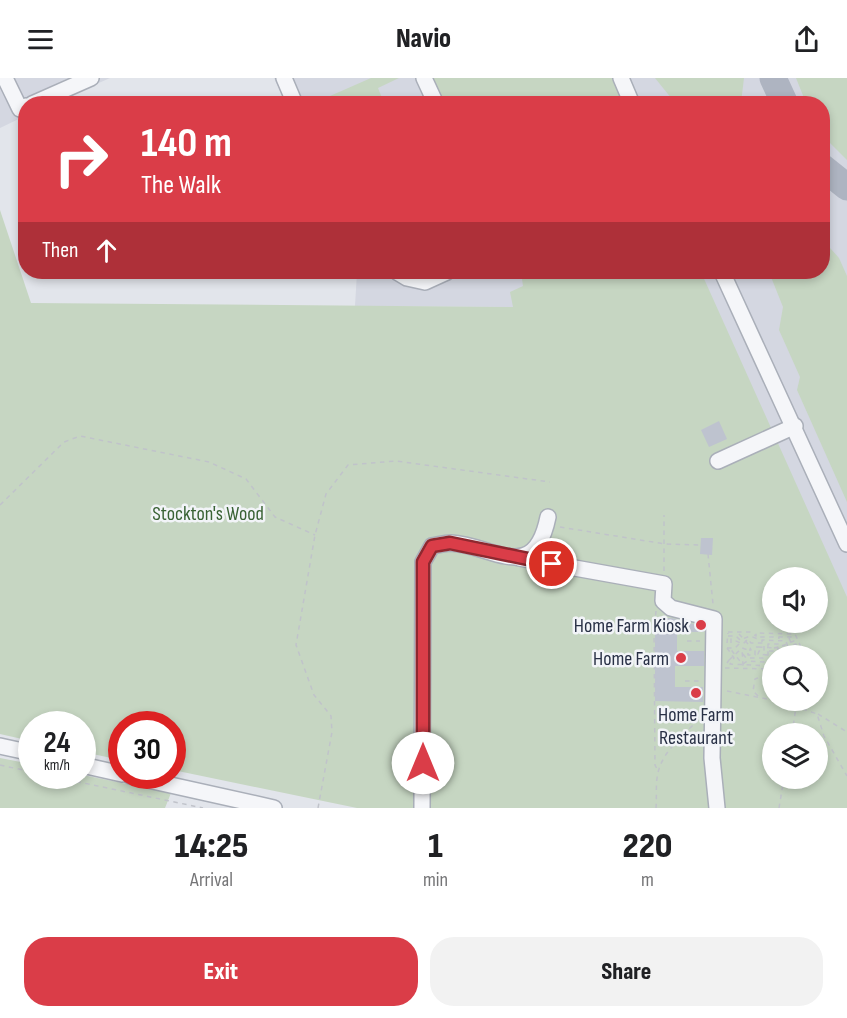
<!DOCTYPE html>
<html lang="en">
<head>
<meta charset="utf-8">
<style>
  :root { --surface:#fff; --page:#f2f2f2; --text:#202124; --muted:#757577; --accent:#da3d48 }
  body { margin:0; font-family:"Sofia Sans Condensed",sans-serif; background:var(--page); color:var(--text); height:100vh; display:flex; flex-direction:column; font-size:22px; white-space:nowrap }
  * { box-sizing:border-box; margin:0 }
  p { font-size:20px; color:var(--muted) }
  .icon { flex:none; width:33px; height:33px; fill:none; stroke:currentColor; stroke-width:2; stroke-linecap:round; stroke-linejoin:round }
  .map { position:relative; height:730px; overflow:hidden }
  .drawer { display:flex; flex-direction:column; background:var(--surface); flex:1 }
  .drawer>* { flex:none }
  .guide { position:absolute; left:18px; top:18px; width:812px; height:183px; border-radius:24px; box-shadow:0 3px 9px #0003; background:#da3d48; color:#fff; overflow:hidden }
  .controls { position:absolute; left:762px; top:489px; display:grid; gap:12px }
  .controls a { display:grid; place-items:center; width:66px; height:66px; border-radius:50%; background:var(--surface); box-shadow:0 3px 9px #0003; font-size:30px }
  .speed { position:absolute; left:18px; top:633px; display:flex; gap:12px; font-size:30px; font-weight:700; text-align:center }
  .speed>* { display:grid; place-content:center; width:78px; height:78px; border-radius:50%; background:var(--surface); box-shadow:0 3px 9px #0003; line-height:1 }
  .speed small { font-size:15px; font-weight:400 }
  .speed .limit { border:9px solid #d22; background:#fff; color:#111 }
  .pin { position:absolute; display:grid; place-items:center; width:51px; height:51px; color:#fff; margin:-26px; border:3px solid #fff; border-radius:50%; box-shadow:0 2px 6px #0007 }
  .me { position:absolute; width:66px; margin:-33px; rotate:0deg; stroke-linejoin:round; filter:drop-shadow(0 0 4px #0008) }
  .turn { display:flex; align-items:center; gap:21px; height:126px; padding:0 24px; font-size:27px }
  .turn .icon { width:78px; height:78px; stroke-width:2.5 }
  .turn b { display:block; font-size:42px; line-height:51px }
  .then { display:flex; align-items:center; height:57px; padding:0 24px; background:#0003; gap:12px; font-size:22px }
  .eta { display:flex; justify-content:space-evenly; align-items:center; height:102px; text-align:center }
  .eta b { font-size:36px; font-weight:800; line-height:42px }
  .action { display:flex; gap:12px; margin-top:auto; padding:12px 24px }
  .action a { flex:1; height:69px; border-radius:24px; background:var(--accent); color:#fff; font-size:24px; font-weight:800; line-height:69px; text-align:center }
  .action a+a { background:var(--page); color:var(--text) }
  header { display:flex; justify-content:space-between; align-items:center; height:78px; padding:0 24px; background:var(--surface); font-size:27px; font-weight:800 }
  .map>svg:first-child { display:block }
  .built { fill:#d4d7e1 }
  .green { fill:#c6d6c2; fill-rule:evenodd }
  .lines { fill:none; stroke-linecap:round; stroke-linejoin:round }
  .taxiway { stroke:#aeb4c1; stroke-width:27 }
  .building { fill:#bec3cf }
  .minor-casing { stroke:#aaafb9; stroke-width:18 }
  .path { stroke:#c0c3ca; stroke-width:1.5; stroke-dasharray:4.5 4.5; stroke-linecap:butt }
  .minor { stroke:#f5f6f9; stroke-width:15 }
  .path-bridge { stroke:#c0c3ca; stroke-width:1.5; stroke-dasharray:4.5 4.5; stroke-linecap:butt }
  .route-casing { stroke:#8e282f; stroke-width:15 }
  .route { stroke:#da3d48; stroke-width:10 }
  .poi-dot { fill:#da3d48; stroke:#f2f4f8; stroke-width:2 }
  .labels { text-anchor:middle; stroke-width:5; stroke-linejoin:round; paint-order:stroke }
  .park-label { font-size:20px; fill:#396234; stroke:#f2f4f8 }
  .poi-label { font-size:20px; fill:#283045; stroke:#f2f4f8; text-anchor:end }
</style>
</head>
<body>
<header><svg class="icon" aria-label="menu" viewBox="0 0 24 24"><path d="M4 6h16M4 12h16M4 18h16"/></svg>Navio<svg class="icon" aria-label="share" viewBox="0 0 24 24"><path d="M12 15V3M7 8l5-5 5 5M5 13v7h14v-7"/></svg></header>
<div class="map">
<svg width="847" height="730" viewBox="0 0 847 730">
  <rect width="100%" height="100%" fill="#e2e5eb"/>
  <g class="built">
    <polygon points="0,0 110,0 54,25 26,26 25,38 0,50"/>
    <polygon points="274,0 847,0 847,625 818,544 818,500 529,229 355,228 357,194 822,194 822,26 286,26"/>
  </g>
  <g class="green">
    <polygon points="371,0 399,0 378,10 382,20 369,25 314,25"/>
    <polygon points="431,0 612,0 623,25 442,25"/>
    <polygon points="655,0 744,0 741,25 676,26"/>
    <polygon points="796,0 847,0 847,82 822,57 822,26 806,25"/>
    <path d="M0,132l31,93 482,4 -3,-15 13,-6 -2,-14h180l146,325v211h-490l-184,-38 -1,-46h-50l-1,36 -38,-8 -1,-28h-50l-1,17 -31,-7zM772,500h46v44h-46zM772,578h46v44h-46zM772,656h46v44h-46z"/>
    <polygon points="822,161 839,180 847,198 847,424 797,312 800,299 779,252 783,229 769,194 822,194"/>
    <polygon points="0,680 31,686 32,698 83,697 171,715 165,730 0,730"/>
  </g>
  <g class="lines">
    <g class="taxiway">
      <polyline points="773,0 785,26"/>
      <polyline points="822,89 847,109"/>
    </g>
  </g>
  <g class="building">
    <polygon points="719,343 727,361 709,369 701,352"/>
    <polygon points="701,460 713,460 712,477 700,476"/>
    <polygon points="655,540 672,540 704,549 704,554 677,554 677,573 704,573 704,588 675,588 675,609 703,609 703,624 655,623"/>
  </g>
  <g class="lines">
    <defs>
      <g id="minor">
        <polyline points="5,0 20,31 26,28"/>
        <polyline points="284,0 295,26"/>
        <polyline points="424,0 436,26"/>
        <polyline points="621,0 632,26"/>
        <polyline points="32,26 91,0"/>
        <polyline points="397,194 407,200 425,204 447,194"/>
        <polyline points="722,194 847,466"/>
        <polyline points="718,383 795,348"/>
        <polyline points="519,480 664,506 663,523 671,530 714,541 712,680 717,730"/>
        <polyline points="0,668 32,675"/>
        <polyline points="82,687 122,696"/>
        <polyline points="130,698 274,730"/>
        <path d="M422,730l1,-246 9,-16c6,-1 13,-3 19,-3 42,2 83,43 97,-26"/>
      </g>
    </defs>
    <use href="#minor" class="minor-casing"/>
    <g class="path">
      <polyline points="0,427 64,364 80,358 209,384 246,401 275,439 315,457"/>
      <polyline points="560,449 665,466 700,467"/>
      <polyline points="708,476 713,526"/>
      <polyline points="664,493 664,437"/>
      <polyline points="656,533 654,552 655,687 658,693"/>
      <polyline points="728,554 750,554 756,558 756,555 795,556 805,578"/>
      <polyline points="728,558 736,558 740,562 750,558 758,561 760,559 796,559"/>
      <polyline points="789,560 792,567 796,566 801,578"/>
      <polyline points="687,563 700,563"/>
      <polyline points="762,564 762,562 786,563 789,572 797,569"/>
      <polyline points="727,565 728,555"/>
      <polyline points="739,566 732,573 743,587 742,570 748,572 748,577 755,577 755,569 758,569"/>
      <polyline points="727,570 731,570 731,561 743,566 748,561 751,565 764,565 764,573 759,573 758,576 777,578"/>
      <polyline points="727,570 734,580 730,586 769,588 772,584"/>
      <polyline points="774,570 782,568"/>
      <polyline points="749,572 751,572 749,567"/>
      <polyline points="769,573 776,573 778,570 782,578"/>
      <polyline points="743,576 746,580 763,580 768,577 768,566 778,566 779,559"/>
      <polyline points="783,578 782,572 789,572"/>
      <polyline points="788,578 795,573 797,578"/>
      <polyline points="727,585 729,582"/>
      <polyline points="743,586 747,583 766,584 772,580"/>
      <polyline points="725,590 772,591"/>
      <polyline points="685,603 701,603"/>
      <polyline points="727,613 772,622"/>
      <polyline points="758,618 753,613 755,601 772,595"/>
      <polyline points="777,622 817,636 824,658 847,698"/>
      <polyline points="818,636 847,654"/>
      <polyline points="792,656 796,629"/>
      <polyline points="0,687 32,694"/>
      <polyline points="50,698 203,730"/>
      <polyline points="318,730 332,654 331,638 314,617 296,567 315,457 326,416 348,387 396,383 550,404"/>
      <path d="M656,730c1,-12 -1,-27 3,-39 6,-20 26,-35 39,-49"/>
      <polyline points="779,730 784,700"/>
    </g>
    <use href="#minor" class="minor"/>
    <g class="path-bridge">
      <polyline points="739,556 749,567"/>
      <polyline points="782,568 796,562"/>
      <polyline points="758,569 774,570"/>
      <polyline points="729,582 740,572"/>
    </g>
  </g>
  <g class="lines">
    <defs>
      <polyline id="route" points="423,685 423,484 432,468 450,465 552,486"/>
    </defs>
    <use href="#route" class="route-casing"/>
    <use href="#route" class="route"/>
  </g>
  <g class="poi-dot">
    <circle cx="701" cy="547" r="6"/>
    <circle cx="681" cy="580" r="6"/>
    <circle cx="696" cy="615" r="6"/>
  </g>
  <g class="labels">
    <g class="park-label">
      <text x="208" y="442">Stockton's Wood</text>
    </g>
    <g class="poi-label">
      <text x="689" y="554">Home Farm Kiosk</text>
      <text x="669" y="587">Home Farm</text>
      <text x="696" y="643" text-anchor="middle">Home Farm<tspan x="696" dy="23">Restaurant</tspan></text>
    </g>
  </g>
</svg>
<div class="controls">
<a><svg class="icon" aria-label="sound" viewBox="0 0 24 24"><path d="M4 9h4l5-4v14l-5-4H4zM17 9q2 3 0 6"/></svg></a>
<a><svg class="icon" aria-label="search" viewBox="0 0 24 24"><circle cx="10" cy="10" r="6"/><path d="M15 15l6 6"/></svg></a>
<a><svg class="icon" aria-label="layers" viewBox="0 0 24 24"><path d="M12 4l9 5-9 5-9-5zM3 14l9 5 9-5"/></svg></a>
</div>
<div class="speed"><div>24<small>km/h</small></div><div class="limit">30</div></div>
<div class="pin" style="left:552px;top:486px;background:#d93025"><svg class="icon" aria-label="arrive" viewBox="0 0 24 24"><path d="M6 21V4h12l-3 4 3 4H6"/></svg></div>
<svg class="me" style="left:423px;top:685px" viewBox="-20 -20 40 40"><circle r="19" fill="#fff"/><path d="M0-13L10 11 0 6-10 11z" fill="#da3d48"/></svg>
<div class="guide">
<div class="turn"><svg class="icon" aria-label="right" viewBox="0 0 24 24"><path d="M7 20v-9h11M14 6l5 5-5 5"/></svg><div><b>140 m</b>The Walk</div></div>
<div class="then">Then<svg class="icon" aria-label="ahead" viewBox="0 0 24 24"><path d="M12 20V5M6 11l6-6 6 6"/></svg></div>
</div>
</div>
<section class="drawer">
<div class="eta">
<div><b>14:25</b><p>Arrival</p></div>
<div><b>1</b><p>min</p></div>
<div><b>220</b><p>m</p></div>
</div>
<div class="action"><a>Exit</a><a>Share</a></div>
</section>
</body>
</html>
